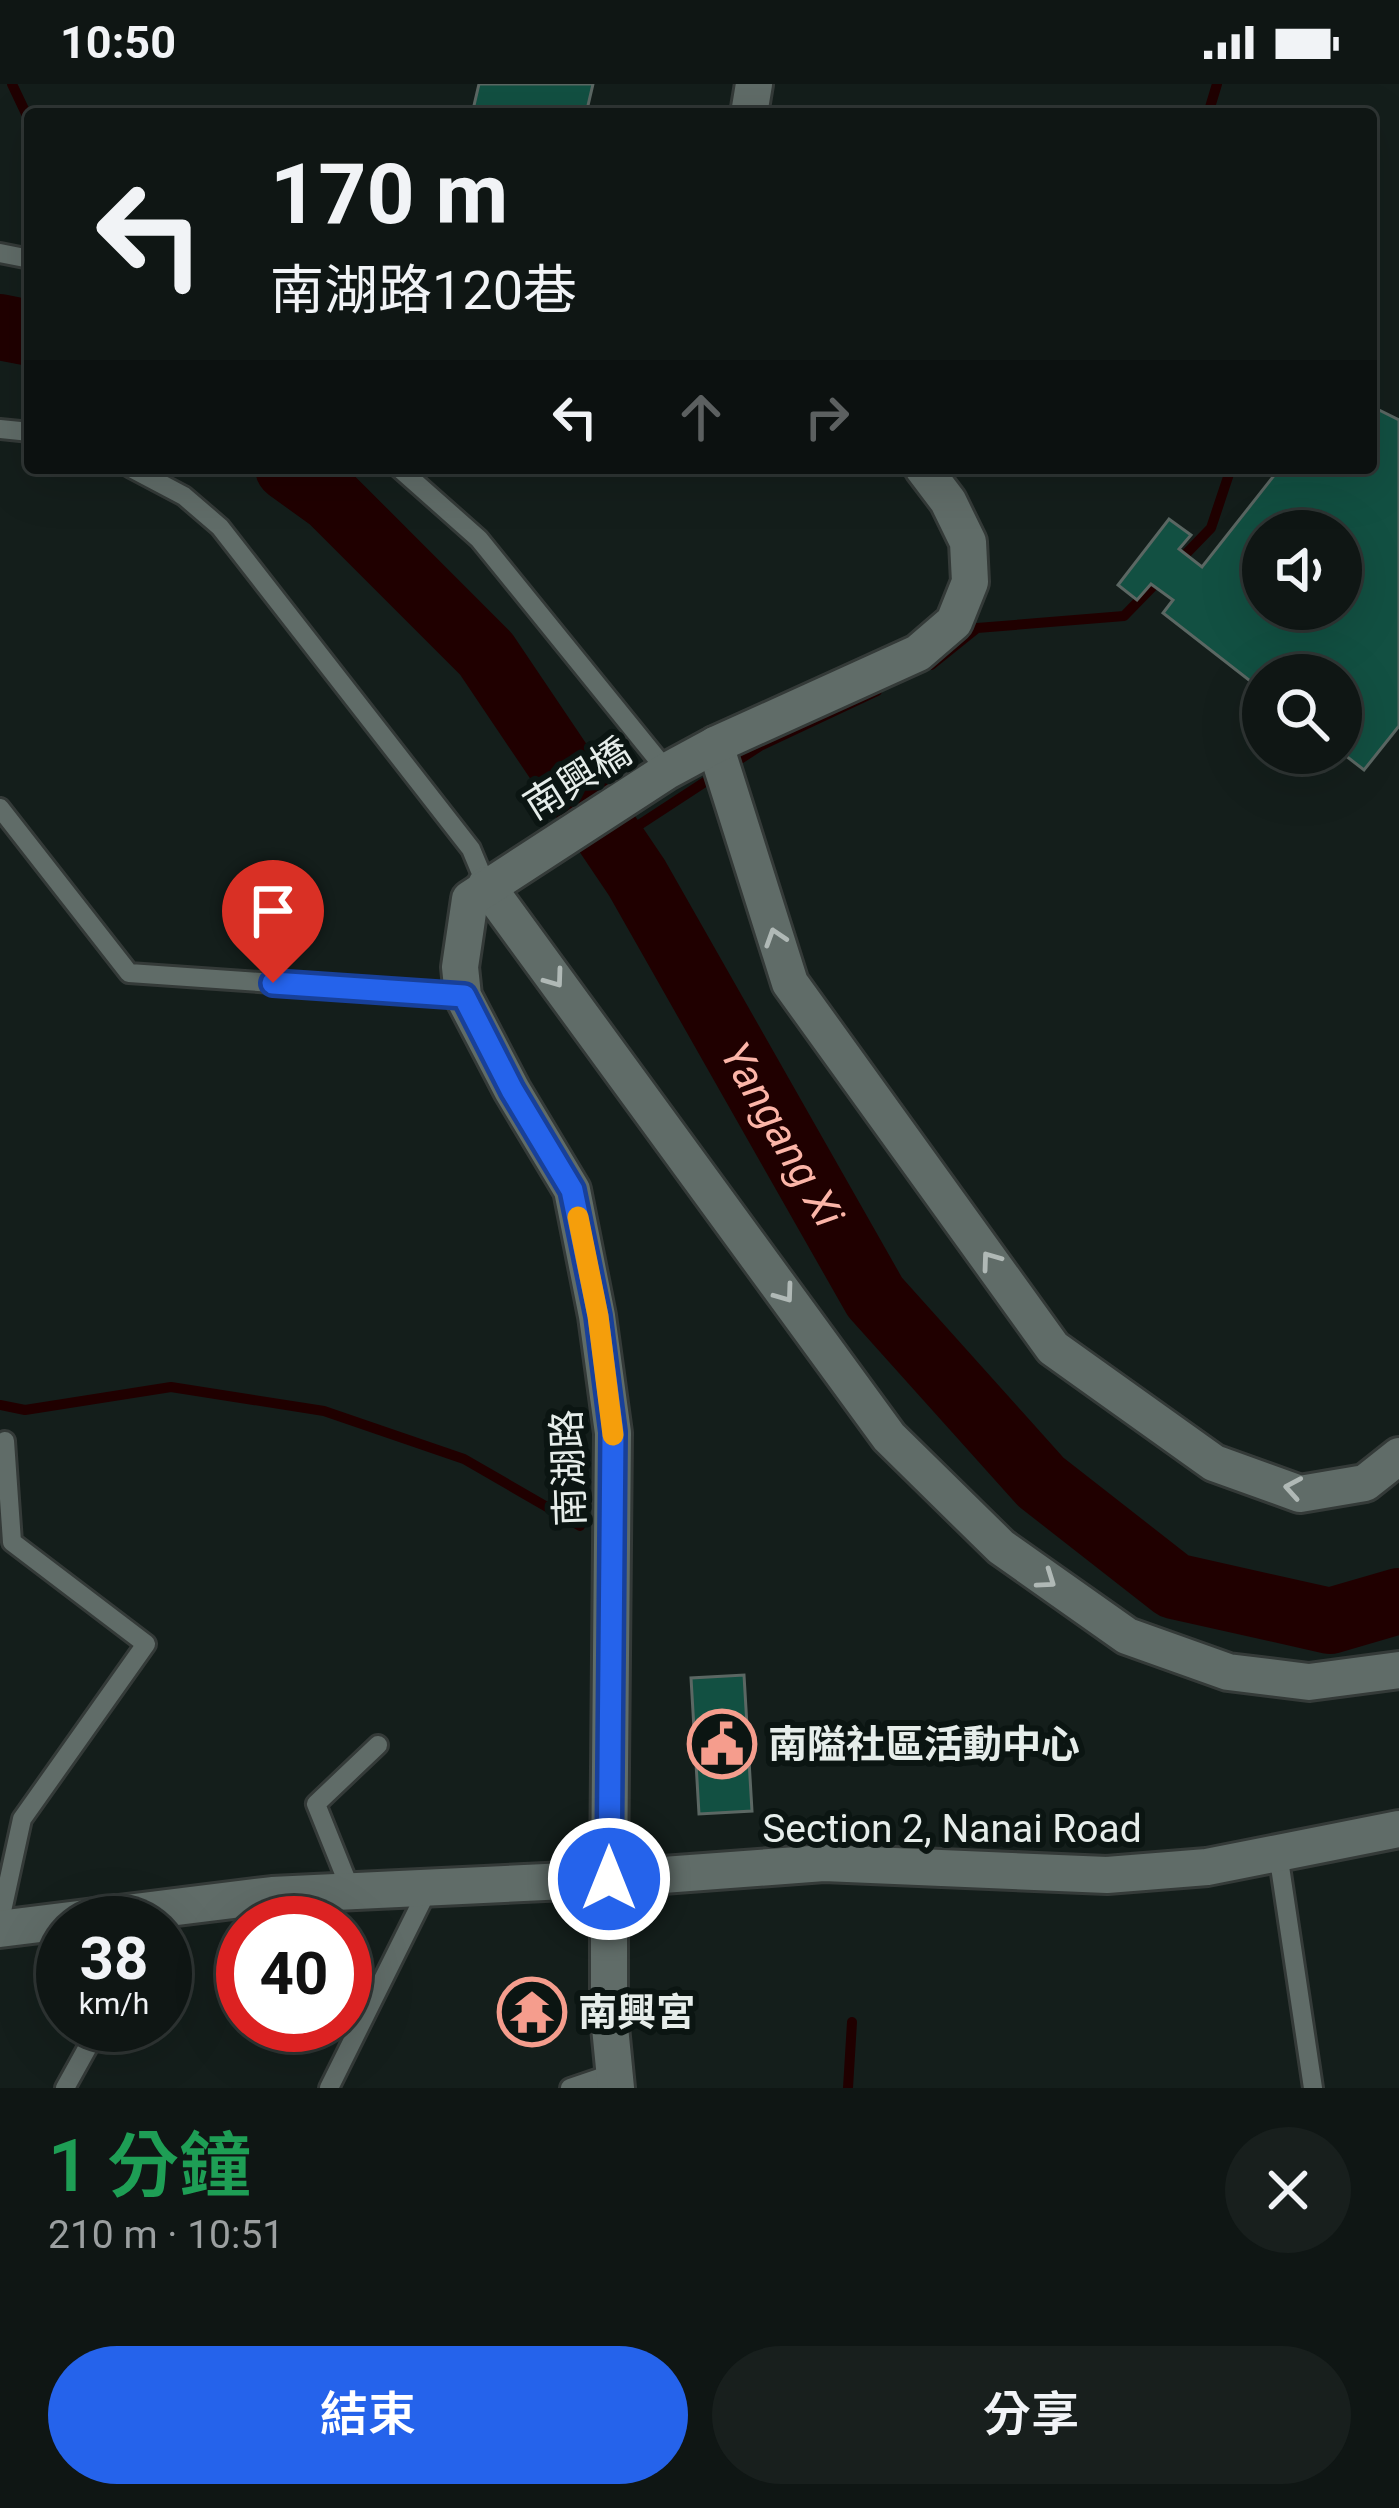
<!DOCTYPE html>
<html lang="zh-TW">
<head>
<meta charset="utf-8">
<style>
  :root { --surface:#0f1614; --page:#181f1d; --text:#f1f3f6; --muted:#9b9fa0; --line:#2f3534; --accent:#2563eb }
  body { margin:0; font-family:Roboto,"Noto Sans TC",sans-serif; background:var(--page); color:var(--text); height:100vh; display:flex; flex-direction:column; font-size:45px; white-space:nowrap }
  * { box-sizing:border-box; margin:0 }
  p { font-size:39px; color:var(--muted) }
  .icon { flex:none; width:66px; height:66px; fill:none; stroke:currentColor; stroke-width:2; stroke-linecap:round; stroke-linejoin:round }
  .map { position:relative; height:2004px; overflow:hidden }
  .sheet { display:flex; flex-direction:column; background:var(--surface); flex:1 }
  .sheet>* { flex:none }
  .top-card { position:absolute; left:24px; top:24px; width:1353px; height:366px; border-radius:12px; box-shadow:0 12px 48px #0002,0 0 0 3px var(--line); background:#0f1614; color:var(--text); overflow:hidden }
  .fabs { position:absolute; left:1242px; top:426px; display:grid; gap:24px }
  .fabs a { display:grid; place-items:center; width:120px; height:120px; border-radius:50%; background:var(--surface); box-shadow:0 12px 48px #0002,0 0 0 3px var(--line); font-size:60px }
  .speed { position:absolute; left:36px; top:1812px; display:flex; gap:24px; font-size:60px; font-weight:700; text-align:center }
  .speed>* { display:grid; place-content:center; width:156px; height:156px; border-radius:50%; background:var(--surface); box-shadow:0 12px 48px #0002,0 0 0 3px var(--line); line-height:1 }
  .speed small { font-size:30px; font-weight:400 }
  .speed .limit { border:18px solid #d22; background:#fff; color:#111 }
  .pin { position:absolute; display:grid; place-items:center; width:102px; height:102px; color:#fff; margin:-123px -51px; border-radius:50% 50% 50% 0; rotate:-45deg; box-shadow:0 0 12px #0007 }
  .pin .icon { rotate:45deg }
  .me { position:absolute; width:132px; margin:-66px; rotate:0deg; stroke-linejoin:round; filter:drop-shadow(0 0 9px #0008) }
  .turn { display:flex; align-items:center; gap:42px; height:252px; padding:0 48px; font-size:54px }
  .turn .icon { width:156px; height:156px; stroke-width:2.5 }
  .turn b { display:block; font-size:84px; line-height:102px }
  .lanes { display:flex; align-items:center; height:114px; padding:0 48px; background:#0003; justify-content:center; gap:60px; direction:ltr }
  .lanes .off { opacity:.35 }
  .round { display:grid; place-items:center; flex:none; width:126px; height:126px; border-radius:63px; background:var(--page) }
  .overview { display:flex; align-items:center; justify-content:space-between; height:204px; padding:0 48px }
  h1 { font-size:72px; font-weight:600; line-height:90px; color:#1e9e55 }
  .primary-button { display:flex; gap:24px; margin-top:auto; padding:24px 48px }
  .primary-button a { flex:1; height:138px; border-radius:72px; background:var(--accent); color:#fff; font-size:48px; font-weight:600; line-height:138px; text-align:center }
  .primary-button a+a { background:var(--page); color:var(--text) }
  .status { display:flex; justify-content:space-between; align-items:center; height:84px; padding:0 60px; background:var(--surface); direction:ltr }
  .status svg { height:33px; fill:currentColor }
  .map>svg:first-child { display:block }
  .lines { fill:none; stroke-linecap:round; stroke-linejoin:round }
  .stream { stroke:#200000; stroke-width:10 }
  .river { stroke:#200000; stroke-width:66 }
  .building { fill:#125042; stroke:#5b6763; stroke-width:3; fill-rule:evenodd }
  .service-casing { stroke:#343a38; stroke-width:24 }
  .minor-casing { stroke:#343a38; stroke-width:42 }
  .tertiary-casing { stroke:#343a38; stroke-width:42 }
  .service { stroke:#606c68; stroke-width:18 }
  .minor { stroke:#606c68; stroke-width:36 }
  .tertiary { stroke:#606c68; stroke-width:36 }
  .oneway { stroke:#b0b9b6 }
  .route-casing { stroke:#184099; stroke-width:30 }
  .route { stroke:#2563eb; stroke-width:21 }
  .slow { stroke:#f59e0b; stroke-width:21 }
  .labels { text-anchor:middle; stroke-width:12; stroke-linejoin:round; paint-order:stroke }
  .street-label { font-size:39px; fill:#e6edea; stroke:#0b1512 }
  .poi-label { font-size:39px; font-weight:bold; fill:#e6edea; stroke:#0b1512; text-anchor:start }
  .water-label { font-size:42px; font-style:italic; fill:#fcb5a8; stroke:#0b1512 }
</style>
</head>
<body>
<div class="status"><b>10:50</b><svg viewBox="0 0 49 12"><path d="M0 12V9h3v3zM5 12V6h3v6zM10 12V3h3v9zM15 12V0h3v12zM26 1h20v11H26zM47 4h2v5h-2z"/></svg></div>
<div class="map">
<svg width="1399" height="2004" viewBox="0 0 1399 2004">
  <rect width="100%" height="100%" fill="#141e1b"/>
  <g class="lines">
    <g class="stream">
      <polyline points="12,0 30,38"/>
      <polyline points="1208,30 1217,0"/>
      <polyline points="1178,478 1211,444 1231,384"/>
      <polyline points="931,581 977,544 1124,532 1160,495"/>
      <polyline points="613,758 760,662 877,607"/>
      <polyline points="0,1321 25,1326 171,1303 324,1327 464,1375 580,1442"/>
      <polyline points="848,2004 852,1938"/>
    </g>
    <g class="river">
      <polyline points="0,243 30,249"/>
      <path id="s1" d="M288,384l43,31 155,155 151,224 238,419 166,185 133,104 156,35 69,-20"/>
    </g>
  </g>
  <g class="building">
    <polygon points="479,0 593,0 586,30 472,30"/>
    <path d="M1371,322l28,14v306l-35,44 -23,-18v-77h-78v16l-100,-78 10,-13 -22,-16 -14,16 -19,-15 51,-66 22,16 -12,14 23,18 78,-99h91zM1263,447h78v78h-78z"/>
    <polygon points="744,1591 752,1727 699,1730 691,1594"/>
    <polygon points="527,1902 553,1912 536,1956 510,1945"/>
  </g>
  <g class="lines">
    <defs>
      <g id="service">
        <polyline points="0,169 30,175"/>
        <polyline points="0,345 30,348"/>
        <polyline points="131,384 184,412 220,443 471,765 486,801"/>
        <polyline points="399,384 479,455 667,687"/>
        <polyline points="0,724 129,889 463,912"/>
        <polyline points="1278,1769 1313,2004"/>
        <polyline points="351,1807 316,1720 378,1661"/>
        <polyline points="0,1836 22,1735 146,1560 12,1458 5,1357"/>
        <polyline points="65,2004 100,1941"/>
        <polyline points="329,2004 429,1803"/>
        <polyline points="570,2004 614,1989"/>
      </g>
      <g id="minor">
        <polyline points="715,661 790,899 1053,1264 1214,1379 1300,1410 1365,1399 1399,1372"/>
        <polyline points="486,801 889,1353 1001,1463 1127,1552 1228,1588 1309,1598 1399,1586"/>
        <polyline points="609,1795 609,1933 616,2004"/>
      </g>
      <g id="tertiary">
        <polyline points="749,30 754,0"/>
        <polyline points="609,1795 613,1349 597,1232 572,1106 512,1006 463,912 460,883 470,815 667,687 715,661 918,569 954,538 970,498 968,458 948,417 923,384"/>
        <polyline points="0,1845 272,1811 609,1795 824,1779 1107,1791 1207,1783 1399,1745"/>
      </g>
    </defs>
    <use href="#service" class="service-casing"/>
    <use href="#minor" class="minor-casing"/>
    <use href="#tertiary" class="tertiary-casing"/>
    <use href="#service" class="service"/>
    <use href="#minor" class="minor"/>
    <use href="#tertiary" class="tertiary"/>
  </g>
  <defs><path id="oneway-chevron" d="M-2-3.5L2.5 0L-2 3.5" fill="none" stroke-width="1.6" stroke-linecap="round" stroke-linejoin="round" transform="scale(3)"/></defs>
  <g class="oneway">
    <use href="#oneway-chevron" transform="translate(775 853) rotate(-108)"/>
    <use href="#oneway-chevron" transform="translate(555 895) rotate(54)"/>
    <use href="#oneway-chevron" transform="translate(990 1176) rotate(-126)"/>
    <use href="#oneway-chevron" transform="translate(785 1210) rotate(54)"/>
    <use href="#oneway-chevron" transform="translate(1293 1404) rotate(-170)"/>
    <use href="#oneway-chevron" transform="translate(1047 1496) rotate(35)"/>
  </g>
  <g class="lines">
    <defs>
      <polyline id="route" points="273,899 464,912 512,1006 572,1106 598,1232 613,1348 609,1795"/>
    </defs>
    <use href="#route" class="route-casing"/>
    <use href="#route" class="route"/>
    <polyline class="slow" points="578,1133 598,1232 613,1351"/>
  </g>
  <defs>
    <symbol id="civic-ring" viewBox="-11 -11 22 22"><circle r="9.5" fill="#0b1512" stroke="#f59d8d" stroke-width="1.5"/><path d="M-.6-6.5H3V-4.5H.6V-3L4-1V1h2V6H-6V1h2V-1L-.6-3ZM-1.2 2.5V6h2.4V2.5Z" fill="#f59d8d"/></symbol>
    <symbol id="temple-ring" viewBox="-11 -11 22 22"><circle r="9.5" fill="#0b1512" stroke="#f59d8d" stroke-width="1.5"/><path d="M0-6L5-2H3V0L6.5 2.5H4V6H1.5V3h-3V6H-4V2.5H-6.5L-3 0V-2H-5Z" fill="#f59d8d"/></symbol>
  </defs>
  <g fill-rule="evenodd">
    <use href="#civic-ring" x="684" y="1622" width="76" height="76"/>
    <use href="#temple-ring" x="494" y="1890" width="76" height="76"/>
  </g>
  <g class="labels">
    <g class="street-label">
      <text transform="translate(577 694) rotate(-32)" y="14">南興橋</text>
      <text transform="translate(568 1384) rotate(-92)" y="14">南湖路</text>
      <text x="952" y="1758">Section 2, Nanai Road</text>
    </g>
    <g class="poi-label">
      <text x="768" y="1674">南隘社區活動中心</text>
      <text x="578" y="1942">南興宮</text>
    </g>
    <g class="water-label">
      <text dy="15" stroke="none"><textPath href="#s1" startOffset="837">Yangang Xi</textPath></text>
    </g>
  </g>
</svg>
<div class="fabs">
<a><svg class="icon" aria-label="sound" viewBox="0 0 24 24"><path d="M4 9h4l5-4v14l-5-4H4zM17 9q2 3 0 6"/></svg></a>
<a><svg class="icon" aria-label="search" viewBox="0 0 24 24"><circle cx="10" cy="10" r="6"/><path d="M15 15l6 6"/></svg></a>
</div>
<div class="speed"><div>38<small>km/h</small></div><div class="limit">40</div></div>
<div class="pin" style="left:273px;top:899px;background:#d93025"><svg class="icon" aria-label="arrive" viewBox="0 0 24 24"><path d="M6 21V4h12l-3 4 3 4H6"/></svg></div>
<svg class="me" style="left:609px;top:1795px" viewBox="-20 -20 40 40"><circle r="17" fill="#2563eb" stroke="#fff" stroke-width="3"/><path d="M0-11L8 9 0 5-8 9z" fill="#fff"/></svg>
<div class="top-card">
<div class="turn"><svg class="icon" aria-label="left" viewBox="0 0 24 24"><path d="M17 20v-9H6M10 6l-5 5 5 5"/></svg><div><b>170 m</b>南湖路120巷</div></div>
<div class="lanes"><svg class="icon" aria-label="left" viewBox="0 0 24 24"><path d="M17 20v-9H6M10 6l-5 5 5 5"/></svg><svg class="icon off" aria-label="ahead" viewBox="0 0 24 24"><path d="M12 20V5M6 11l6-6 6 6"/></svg><svg class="icon off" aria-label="right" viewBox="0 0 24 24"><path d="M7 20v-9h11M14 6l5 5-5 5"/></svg></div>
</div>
</div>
<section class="sheet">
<div class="overview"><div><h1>1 分鐘</h1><p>210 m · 10:51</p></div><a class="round"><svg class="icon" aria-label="close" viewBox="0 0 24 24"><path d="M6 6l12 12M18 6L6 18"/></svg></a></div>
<div class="primary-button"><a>結束</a><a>分享</a></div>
</section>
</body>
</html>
